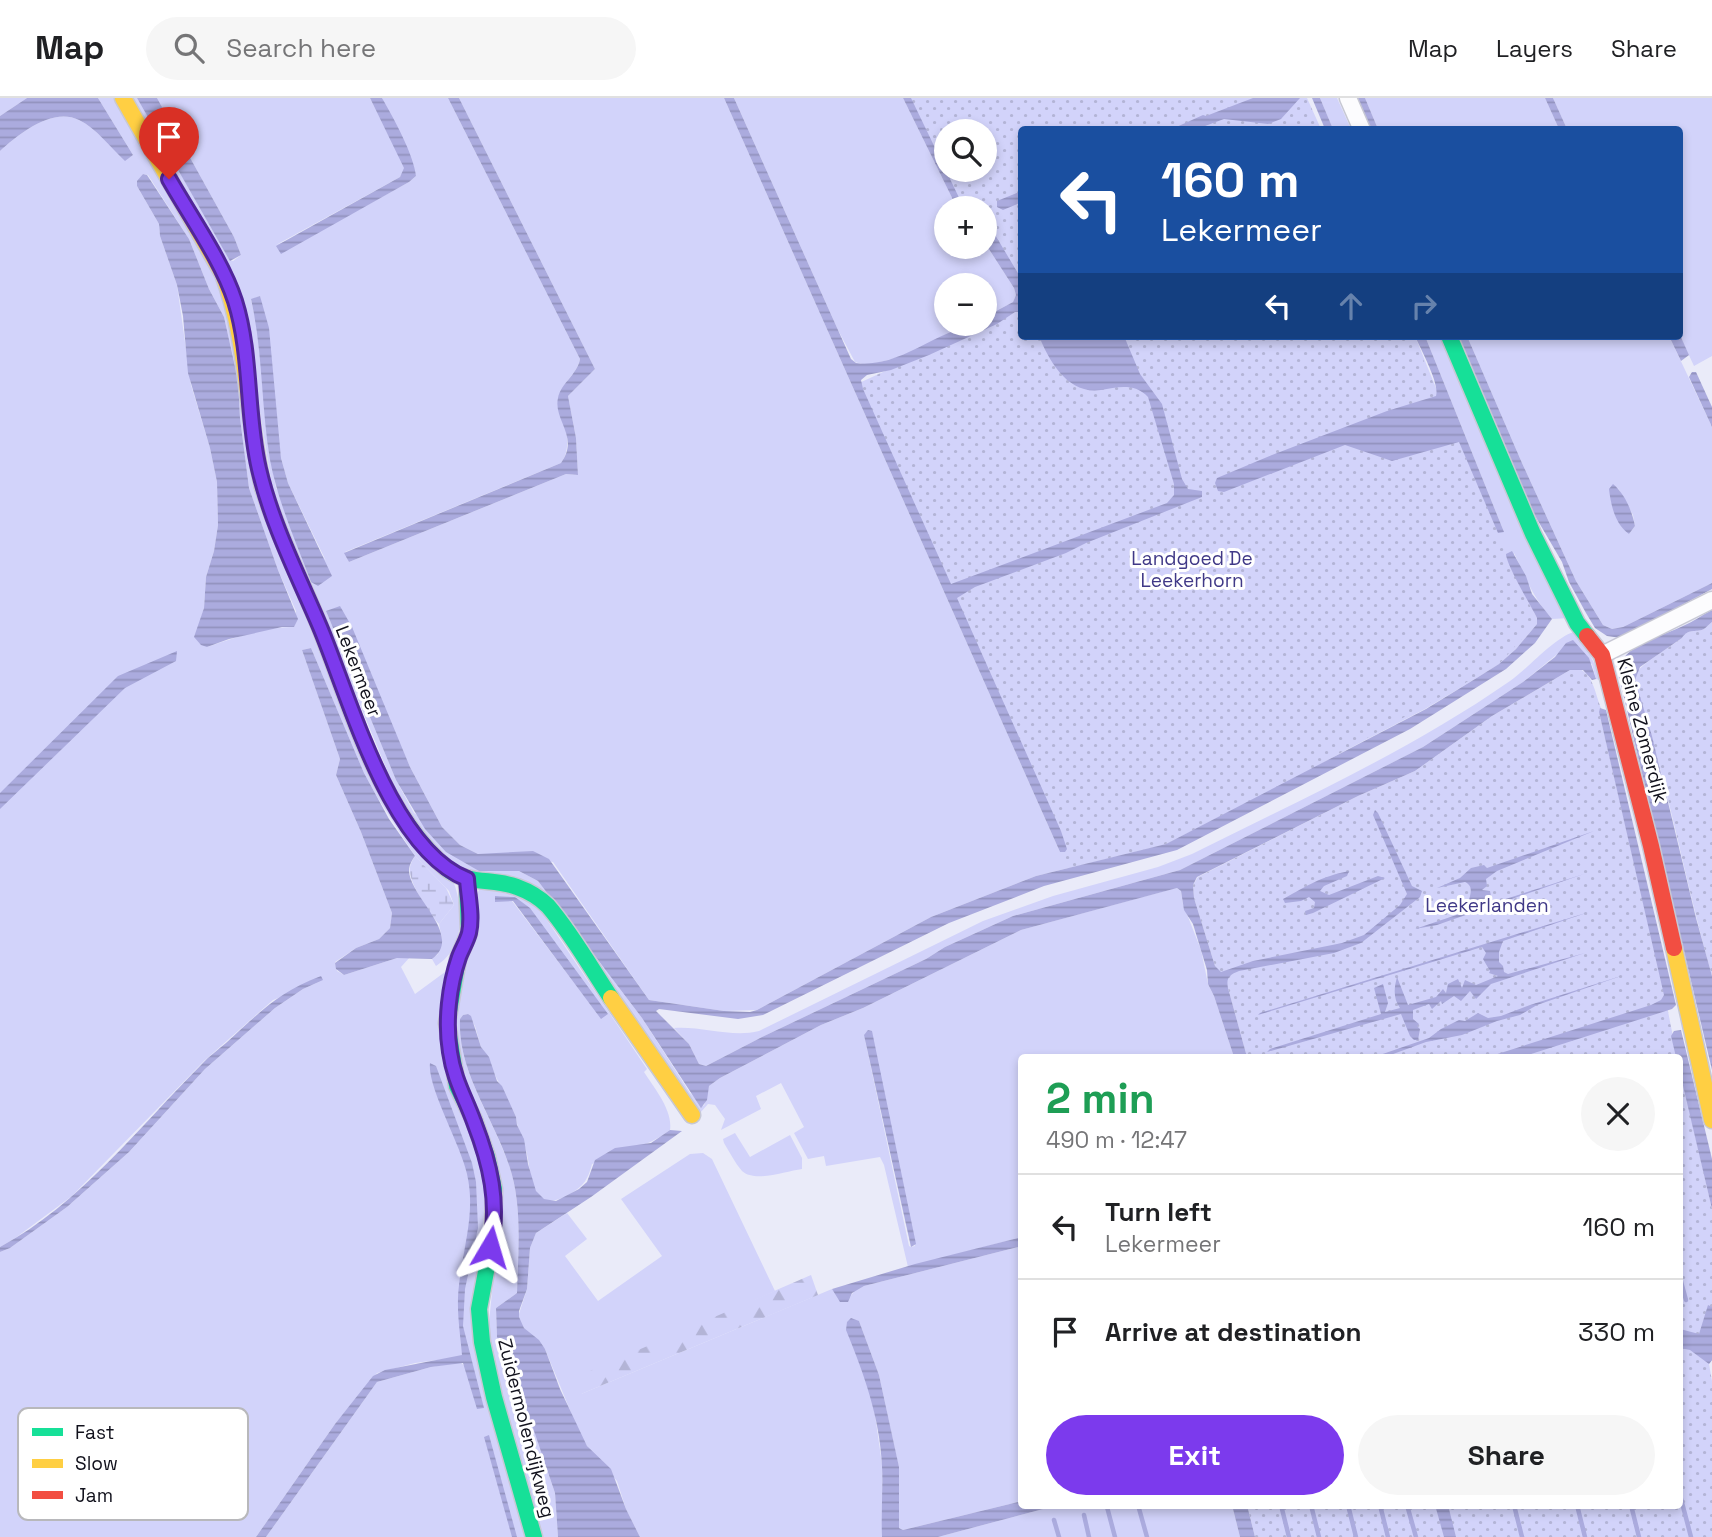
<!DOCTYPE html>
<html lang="en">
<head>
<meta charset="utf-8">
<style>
  :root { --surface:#fff; --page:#f6f6f6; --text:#202124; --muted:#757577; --line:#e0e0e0; --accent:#7c3aed }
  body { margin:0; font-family:"Space Grotesk",sans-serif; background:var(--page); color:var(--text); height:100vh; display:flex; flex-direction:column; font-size:26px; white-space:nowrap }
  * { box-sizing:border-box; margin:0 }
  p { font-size:23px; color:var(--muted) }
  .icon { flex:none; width:38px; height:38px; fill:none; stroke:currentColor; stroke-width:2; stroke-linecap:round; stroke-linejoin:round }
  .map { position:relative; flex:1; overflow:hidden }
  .sheet { position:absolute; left:1018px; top:956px; width:665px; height:455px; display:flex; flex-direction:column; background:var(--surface); border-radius:7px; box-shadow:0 4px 10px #0003 }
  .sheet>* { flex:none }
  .top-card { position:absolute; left:1018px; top:28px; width:665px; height:214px; border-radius:7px; box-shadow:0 4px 10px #0003; background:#1a4fa0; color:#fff; overflow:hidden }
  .tools { position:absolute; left:934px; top:21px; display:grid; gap:14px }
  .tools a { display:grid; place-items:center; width:63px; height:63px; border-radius:50%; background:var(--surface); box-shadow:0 4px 10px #0003; font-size:35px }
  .pin { position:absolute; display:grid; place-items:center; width:60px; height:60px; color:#fff; margin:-72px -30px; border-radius:50% 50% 50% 0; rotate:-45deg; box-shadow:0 0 7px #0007 }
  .pin .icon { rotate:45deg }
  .me { position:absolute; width:77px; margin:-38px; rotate:7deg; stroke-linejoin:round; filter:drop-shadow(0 0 5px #0008) }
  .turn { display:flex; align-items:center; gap:24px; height:147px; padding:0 28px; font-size:32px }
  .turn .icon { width:91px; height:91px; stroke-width:2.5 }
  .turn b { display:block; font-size:49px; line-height:60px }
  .lanes { display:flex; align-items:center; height:66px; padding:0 28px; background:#0003; justify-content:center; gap:35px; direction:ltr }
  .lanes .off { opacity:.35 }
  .round { display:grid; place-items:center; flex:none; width:74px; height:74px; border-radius:37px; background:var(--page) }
  .overview { display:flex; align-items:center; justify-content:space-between; height:119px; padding:0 28px }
  h1 { font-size:42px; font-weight:800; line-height:52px; color:#1e9e55 }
  .cta { display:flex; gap:14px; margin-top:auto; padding:14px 28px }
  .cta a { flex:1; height:80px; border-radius:42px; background:var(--accent); color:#fff; font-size:28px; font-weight:800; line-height:80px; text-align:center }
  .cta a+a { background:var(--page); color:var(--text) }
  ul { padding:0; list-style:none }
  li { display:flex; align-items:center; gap:21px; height:105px; padding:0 28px; border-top:2px solid var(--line) }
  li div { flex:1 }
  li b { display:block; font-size:26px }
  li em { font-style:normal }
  header { display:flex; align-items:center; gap:42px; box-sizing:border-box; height:98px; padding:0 35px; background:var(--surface); border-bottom:2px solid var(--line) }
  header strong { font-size:33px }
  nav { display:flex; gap:38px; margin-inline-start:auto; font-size:24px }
  .search { width:490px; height:63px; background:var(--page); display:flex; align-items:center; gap:18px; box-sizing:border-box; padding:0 24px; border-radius:38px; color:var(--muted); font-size:26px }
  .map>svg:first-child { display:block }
  .grass { fill:#d2d3fa; fill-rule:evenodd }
  .forest { fill:url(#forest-firs) }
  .wetland { fill:url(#wetland-marsh) }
  .park { fill:url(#park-dots); fill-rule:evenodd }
  .water { fill:url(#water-rules) }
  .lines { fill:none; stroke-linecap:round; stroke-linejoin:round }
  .stream { stroke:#ababde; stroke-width:4.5 }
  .street-casing { stroke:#c7c8d4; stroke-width:19 }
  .fast-casing { stroke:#c7c8d4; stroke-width:19 }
  .slow-casing { stroke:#c7c8d4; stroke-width:19 }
  .jam-casing { stroke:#c7c8d4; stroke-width:19 }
  .street { stroke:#fcfcfe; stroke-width:16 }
  .fast { stroke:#16e098; stroke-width:16 }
  .slow { stroke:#ffcf43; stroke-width:16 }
  .jam { stroke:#f24e42; stroke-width:16 }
  .route-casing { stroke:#51269a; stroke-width:18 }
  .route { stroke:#7c3aed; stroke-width:12 }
  .labels { text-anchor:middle; stroke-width:6; stroke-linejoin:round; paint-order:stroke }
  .park-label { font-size:19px; fill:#403987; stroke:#fff }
  .street-label { font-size:19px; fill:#11111c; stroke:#fff }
  .key { fill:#fff; stroke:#b8b8bb; stroke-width:2 }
  .key-label { font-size:19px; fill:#11111c }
</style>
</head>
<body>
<header>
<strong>Map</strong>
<div class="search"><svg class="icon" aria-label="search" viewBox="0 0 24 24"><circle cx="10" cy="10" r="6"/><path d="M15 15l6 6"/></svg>Search here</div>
<nav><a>Map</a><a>Layers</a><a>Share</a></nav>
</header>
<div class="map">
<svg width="1712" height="1439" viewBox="0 0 1712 1439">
  <defs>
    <pattern id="forest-firs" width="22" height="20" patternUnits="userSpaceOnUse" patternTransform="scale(1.75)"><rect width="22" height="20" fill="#d2d3fa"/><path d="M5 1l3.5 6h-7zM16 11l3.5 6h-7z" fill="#b3b4d6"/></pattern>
    <pattern id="wetland-marsh" width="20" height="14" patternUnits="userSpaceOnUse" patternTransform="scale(1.75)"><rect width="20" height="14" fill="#d2d3fa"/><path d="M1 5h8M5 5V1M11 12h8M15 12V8" fill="none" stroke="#b3b4d6"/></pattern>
    <pattern id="park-dots" width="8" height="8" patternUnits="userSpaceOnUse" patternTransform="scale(1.75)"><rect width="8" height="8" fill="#d2d3fa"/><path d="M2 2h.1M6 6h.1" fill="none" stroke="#b3b4d6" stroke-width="1.8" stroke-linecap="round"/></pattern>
    <pattern id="water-rules" width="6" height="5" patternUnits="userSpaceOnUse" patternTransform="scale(1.75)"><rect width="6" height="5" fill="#ababde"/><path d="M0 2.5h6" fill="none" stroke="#9292be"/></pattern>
  </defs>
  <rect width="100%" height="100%" fill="#eaebf9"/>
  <g class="grass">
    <polygon points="0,0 27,0 0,18"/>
    <path d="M98,0h19l104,184 29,163 102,275 100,158c12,29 14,70 -16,88l-4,-7 6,-5 4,-15 -3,-15 15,-19 -5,-14 -34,-35 -39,-61 -12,-22 -53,-125 -9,2 38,109 -4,16 25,57 31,81 -2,15 -11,11 -23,9 -21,14 2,9 7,4 53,-17 13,-1 -9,10 14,27 30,-22 1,23 41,180 -8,104 51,258h-264l111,-155 54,-15 29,-5 15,13 -15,-18 -45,6 -38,10 -42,51 -79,113h-256v-285l10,-4 57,-41 62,-55 76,-83 70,-61 28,-19 20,-9 -50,20 -69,61 -132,135 -58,43 -14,8v-1096c19,-17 52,-44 79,-31 17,8 32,28 46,40l8,-5zM143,76l5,1 41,64 20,50 15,28 14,63 2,38 9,70 29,82 18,41 -2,16c-29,-1 -59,11 -87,20l-6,-29 3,-10 2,-31 8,-26 4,-26 -1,-43 -7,-34 -19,-63 -14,-100 -17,-49 -1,-12 -22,-38z"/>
    <path d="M126,0h11l93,162 3,1 8,-6 -7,-18 -77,-139h213l35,70 -5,9 -124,68 75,-31 58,-32 7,-6 -16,-41 -18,-37h66l132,261c-3,14 -13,19 -16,28 -8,24 13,54 -3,76l-216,89 4,10 217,-88 12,1 -2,-37 -8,-42 27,-27 -136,-271h265l336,754 328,-516h27l23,57 66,139 -79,-196h16l129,282 -18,1c-20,-23 -25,-39 -38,-66l-1,16 24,49v6l-21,25 -17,15 -24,15 -50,30 -259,135 -130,32 -105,41 -174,93 -33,1 -75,-11 -96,-138 -75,-8 -18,-9 -18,-18 -32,-60 -20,-45 -64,-111 70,169 18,33 82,58h23l19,10 104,137 48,75 14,13 5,-20 11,-8 101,-53 42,-17 158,-78 144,-39 12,-3 4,3 2,13 18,46 7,34 6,12 20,61h-212v180l-114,30 -24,-102 -4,-8 -54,9 -2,-10 -16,3 -14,-26 10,-6 -23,-44 -25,13 5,13 -40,21 4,-11 -10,-14 -7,-1 -8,9 -150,-207 -91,-35 -55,-60 -130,-313 -27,-165zM260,198l21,162 7,25 38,78 -50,-73 -6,-32 -12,-126 -7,-30zM864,937l51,211 -4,1 -2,-1z"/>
    <path d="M734,0h169l54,110h-10v39h38v-4l29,45 2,7 -3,7 -28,15v-32h-38v39h24c-26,12 -90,48 -116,38l-17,-32z"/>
    <polygon points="1320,0 1337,0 1351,31 1333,31"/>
    <polygon points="1365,0 1545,0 1559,31 1378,31"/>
    <polygon points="1553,0 1712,0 1712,258 1694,268 1680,238 1680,32 1567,31"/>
    <path d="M1467,238h202l43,91v156l-89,44 -11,2 -9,-4 -27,-44 -54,-118zM1618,390l15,27 2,11 -6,8z"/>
    <path d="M1578,533l25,50 -7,-2 -4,-15 -31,-13 -38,31 -100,65 -243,123 -167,46 -68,31 -19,12 -164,78 -56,29 -7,-2 -10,-20 -15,-16c28,-2 58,10 85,3l224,-110 70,-25 105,-29 34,-13c108,-54 219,-104 318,-173 19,-13 47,-47 68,-50z"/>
    <path d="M480,790l53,11 114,170 -3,3c10,16 29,38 26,58 -22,17 -51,24 -78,34 -4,15 -8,22 -22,30 -37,21 -38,-13 -43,-40 -3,-13 -10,-24 -11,-37l-35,-70 -6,-21 -7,-12 -5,1 -3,4c-3,55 38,105 52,156 10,37 6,80 5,118l-21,15 1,29 5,17 11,15 42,124 3,44h-20l-51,-195 12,-119 -38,-145 -6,-83 19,-95zM495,798l20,1 86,121 -89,-117z"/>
    <path d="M735,1035l15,24 40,-22 12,23v11c-16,2 -47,14 -60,2 -7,-8 -13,-20 -18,-28l-1,-4z"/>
    <polygon points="703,1055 712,1061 775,1193 704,1225 581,1296 832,1191 837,1197 850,1199 855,1192 864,1188 1022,1148 1022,1403 903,1432 899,1430 899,1370 879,1277 859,1223 865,1278 874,1310 882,1366 882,1439 640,1439 626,1411 617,1383 587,1348 579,1334 545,1251 524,1230 518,1219 527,1191 530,1150 536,1135 567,1115 587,1141 565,1158 598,1203 662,1158 621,1101 690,1056"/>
    <polygon points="1058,1407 1232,1407 1240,1439 938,1439"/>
  </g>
  <polygon class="forest" points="811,1177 818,1197 581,1296 576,1279"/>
  <path class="wetland" d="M415,758l31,32 8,17 -15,19c-9,-10 -28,-38 -29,-52 -1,-6 2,-11 5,-16z"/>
  <g class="park">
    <path d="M907,0h400l14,31 -299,1v159l-37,-48v-33h-25zM947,33h38v39h-38z"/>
    <polygon points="1022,210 1022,238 1413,238 1537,524 1499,566 1301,677 1166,746 1069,770 857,286"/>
    <path d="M1712,524v354c-23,-81 -39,-164 -62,-245 -3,-13 -18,-45 -14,-57 3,-9 36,-28 46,-36 5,-10 13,-5 22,-9 3,-2 5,-5 8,-7z"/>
    <path d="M1578,570c16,7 17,26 23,40l-2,4 65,279 13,66h-430l-19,-69 -13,-22 -21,-68 -1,-13 5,-8 160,-81 57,-25 77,-55 78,-46z"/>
    <polygon points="1680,972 1712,1111 1712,1262 1709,1266 1712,1283 1712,1439 1255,1439 1247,1407 1680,1407"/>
  </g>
  <g class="water">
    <path d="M27,0h71l35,57 -8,6c-14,-13 -29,-33 -46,-41 -27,-13 -60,14 -79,31v-35z"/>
    <polygon points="137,0 157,0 234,139 241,157 230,163"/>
    <path d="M370,0h12c11,19 32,57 34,78l-7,6 -128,72 -5,-8 124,-69 4,-9z"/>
    <path d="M448,0h11l136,271 -27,27 8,42 2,37 -12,-1 -217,88 -5,-9 217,-90c19,-26 -8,-43 -3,-65 3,-15 19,-23 22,-39z"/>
    <path d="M724,0h10l117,261 5,4c47,6 86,-39 129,-39v-7l28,-15 3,-7 -2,-7 -29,-45v-25l37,62v32h-7l-18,12 -68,31 -38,15 -24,5 -6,5 2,9 88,195 216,-81 7,-8v-11l-26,-87c-13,-14 -30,-10 -47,-7 -33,5 -52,-29 -62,-54h85l16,38 22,30 20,75 6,10 14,2v6l-116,46 -20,10 -91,34 -18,11 104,233 6,18 -2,3h-5z"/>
    <polygon points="903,0 911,0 964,110 957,110"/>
    <polygon points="1253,0 1300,0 1281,21 1268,26 1224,21 1197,31 1172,31 1203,17 1206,18"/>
    <polygon points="1312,0 1320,0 1333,31 1325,31"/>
    <polygon points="1357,0 1365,0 1378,31 1370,31"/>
    <polygon points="1545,0 1553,0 1567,31 1559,31"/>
    <polygon points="143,76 147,77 189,141 209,191 224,219 238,282 240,320 249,390 278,472 298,521 294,529 282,529 229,541 207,549 201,547 194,539 204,510 206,479 214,453 218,427 217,384 210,350 188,275 183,218 177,187 160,138 159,126 137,88 137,83"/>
    <polygon points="1022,93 1022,104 1003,112 997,109 997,103"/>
    <path d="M260,198l9,32 12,130 7,25 44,93 -14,10 -7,-4c-15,-40 -33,-80 -41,-122 -9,-54 -7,-108 -19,-161z"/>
    <polygon points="1680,237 1689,257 1681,263 1669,238"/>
    <path d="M1415,238h10l79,196 -6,1 -39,-91 -67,19 -47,-16 -121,47 -6,-1 -3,-8 2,-5 55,-23 115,-44 49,-15c4,-12 -15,-46 -21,-60z"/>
    <polygon points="1458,238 1467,238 1522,365 1576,483 1603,527 1612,531 1623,529 1712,485 1712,491 1621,540 1607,538 1595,530 1586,515 1569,484 1562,464 1534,416"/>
    <polygon points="1692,274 1696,274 1712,309 1712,329 1689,279"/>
    <path d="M1613,386c12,10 19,27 22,42l-6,8c-14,-10 -18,-28 -20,-45z"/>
    <path d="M1512,453l14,25 6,18 20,25 -17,24 -29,26 -96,60 -233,121 -133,36 -95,37 -186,92 -25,4 -79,-10 -3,2 33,33 10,20 7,2 56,-29 164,-78 19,-12 68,-31 167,-46 243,-123 100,-65 32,-25 11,-14 7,-3 16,18 7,21 -4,1 -9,-10h-13l-78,46 -77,55 -57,25 -161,81 -4,8 1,13 21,68 6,6 32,-11 89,-18 22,-8 36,-30 7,-11 -34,-79 2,-5 3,3 34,73 10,5 -2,6 -59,46 -27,10 -95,18c-10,4 -13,7 -11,17l19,69h-13l-20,-61 -6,-12 -1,-14 -14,-46 -9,-14 -3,-19 -4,-3 -156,42 -158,78 -42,17 -101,53 -11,8 -2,14 -6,8 -59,-90 -104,-137 -19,-10h-40l-33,-19 -21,-23 -29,-49 -70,-169 14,-5 12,21 58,140 32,60 18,18 18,9 55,-3 16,8 100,141 75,11 26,1 7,-2 174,-93 105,-41 130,-32 260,-135 49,-30 24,-15 17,-15 21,-25v-6c-6,-12 -31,-54 -31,-64z"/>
    <path d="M1712,512v12c-3,2 -5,5 -8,7 -9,4 -16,-1 -22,9l-42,29 -5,13 17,56 44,182 16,58v94l-94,-398c3,-27 43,-35 65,-46 10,-4 19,-11 29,-16z"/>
    <path d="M311,550l53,125 25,46 26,37c-3,4 -6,9 -6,15 1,26 55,65 23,88l-35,-1 -53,17 -8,-6 -1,-6 21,-15 23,-9 11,-11 2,-15 -31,-81 -25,-57 4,-16 -38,-109z"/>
    <polygon points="177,553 176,563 125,590 0,711 0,695 118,578"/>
    <polygon points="1600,610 1606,612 1676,907 1672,911 1522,959 1488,959 1651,907 1661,902 1664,897 1599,614"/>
    <path d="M1594,733l-97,40 -11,8 1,7 -5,4 8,1 1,5 -3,2 5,5 91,-29 -147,51 -22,4 59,-20 -5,-9c2,-8 4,-14 -4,-18l-28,6 23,-10 11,-10 13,-3 3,3z"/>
    <path d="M1349,773l-2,5 -23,10 -4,5 9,4 49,-19 7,2 -72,35 -7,2 -1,-4 9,-3 1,-6 -6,-5 -8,4 -16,2 -2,-4c26,-14 37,-22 66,-28z"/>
    <polygon points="495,798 515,799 530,810 608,916 601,921 513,803 495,804"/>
    <path d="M1589,814l-86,29 -4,11v10l4,4 1,6 4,2 77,-21 -94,31 -15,15 -6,-8 -9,10 -7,-5 -12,8 -1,-3 -9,8 -3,-5 -16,6v9l6,5 -2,2 3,3 -2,11h-4l-4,-4 -9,-22 -134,38 3,-3 111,-35 -7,-26 9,-4 5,19 -3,9 15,-4c-7,-9 -6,-20 -3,-31l11,28 28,-8 7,-8 3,4 2,-9 10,-5 4,9 3,-8 11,5 22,-9 -9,-3 1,-2 -7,-12 3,-6 -4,-6 -224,68 2,-2z"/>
    <polygon points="1624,877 1537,907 1520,917 1497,923 1462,937 1426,944 1385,959 1374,959 1429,940 1441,931 1459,922 1465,923 1478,915 1488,920 1501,918 1530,907"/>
    <path d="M321,878l2,4 -20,9 -28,19 -70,61 -76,83 -62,55 -57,41 -10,4v-5c80,-43 139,-120 202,-183 7,-8 16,-14 24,-21 33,-30 52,-51 95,-67z"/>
    <path d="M468,916l3,2 10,31 8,10 8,24 5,5 14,31 1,8 7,14 4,25 8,27 8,8 12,2 23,-12 8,-7 8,-22 20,-12 36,-5 19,-13 12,1 -91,66 -55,36 -6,15 -3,41 -8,22v6l5,11 15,12 6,9 15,40 27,57 24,23 15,40 14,28h-82l-3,-44 -42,-124 -11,-15 -5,-17 -1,-29 21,-15c1,-38 5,-81 -5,-118 -14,-52 -55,-101 -52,-156l3,-4z"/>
    <polygon points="868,932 872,933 916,1146 911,1149 864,937"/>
    <polygon points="1681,932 1712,1061 1712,1111 1680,975 1680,959 1676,959 1671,938 1674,933"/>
    <path d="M430,965l6,3 36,97 4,19 2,46 -13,61 -2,37 21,82 -7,1 -14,-46 -32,4 -54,15 -111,155h-10l79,-113 38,-48 12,-6 77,-15c-2,-24 -6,-45 -3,-70 4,-38 17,-72 8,-111 -6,-29 -40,-87 -37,-111z"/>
    <polygon points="1022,1139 1022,1148 864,1188 852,1195 848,1204 840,1204 832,1191 915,1166"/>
    <polygon points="1708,1207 1712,1209 1712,1262 1709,1266 1690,1252 1680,1250 1680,1231 1699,1236"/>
    <path d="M851,1220l8,3 20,54 20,92v61l4,2 119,-29v4h36l-120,32h-56c-1,-24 1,-47 0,-71 -2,-48 -18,-92 -36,-136l1,-8z"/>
    <polygon points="489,1337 517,1439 512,1439 484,1339"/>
    <polygon points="1232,1407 1247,1407 1255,1439 1240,1439"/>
    <polygon points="1435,1407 1448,1407 1456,1439 1444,1439"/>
  </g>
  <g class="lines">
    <g class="stream">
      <polyline points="1680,1180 1686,1202"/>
      <polyline points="1680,1397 1691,1439"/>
      <polyline points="1138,1407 1147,1439"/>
      <polyline points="1281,1407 1289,1439"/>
      <polyline points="1311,1407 1319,1439"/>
      <polyline points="1348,1407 1356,1439"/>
      <polyline points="1380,1407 1388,1439"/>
      <polyline points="1407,1407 1416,1439"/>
      <polyline points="1514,1407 1522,1439"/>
      <polyline points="1577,1407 1585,1439"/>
      <polyline points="1631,1407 1639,1439"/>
      <polyline points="1107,1409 1115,1439"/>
      <polyline points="1084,1417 1089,1439"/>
      <polyline points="1054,1422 1059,1439"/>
    </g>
    <defs>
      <g id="street">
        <polyline points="1348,0 1362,32"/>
        <polyline points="1602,557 1712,502"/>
      </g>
      <g id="fast">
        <polyline points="1449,238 1533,436 1577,525 1587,538"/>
        <path d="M263,389c15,49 39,95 58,143 32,80 57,178 125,238 20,17 48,10 71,19 11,4 23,11 31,19 24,28 43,62 63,92"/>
        <polyline points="467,781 469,835 458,861 447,925 457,988 474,1022 487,1059 494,1091 493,1136 479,1211 482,1244 494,1299 534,1439"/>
      </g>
      <g id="slow">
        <path d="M123,0l100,176c26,69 23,142 40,213"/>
        <polyline points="1674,850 1712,1022"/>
        <polyline points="611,900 692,1017"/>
      </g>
      <polyline id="jam" points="1587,538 1602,557 1651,748 1674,850"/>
    </defs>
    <use href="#street" class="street-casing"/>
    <use href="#fast" class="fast-casing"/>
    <use href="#slow" class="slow-casing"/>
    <use href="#jam" class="jam-casing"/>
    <use href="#street" class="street"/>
    <use href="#fast" class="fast"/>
    <use href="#slow" class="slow"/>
    <use href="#jam" class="jam"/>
  </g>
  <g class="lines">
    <defs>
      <path id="route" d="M169,81c21,37 53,82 66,122 17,54 11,113 24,168 13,56 39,106 61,158 30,71 70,222 147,252 1,17 6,37 2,54 -2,8 -7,16 -10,24 -10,29 -14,65 -9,95 4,28 15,45 24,70 16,41 26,82 16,125"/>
    </defs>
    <use href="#route" class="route-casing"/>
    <use href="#route" class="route"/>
  </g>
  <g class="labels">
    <g class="park-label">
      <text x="1192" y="467">Landgoed De<tspan x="1192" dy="22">Leekerhorn</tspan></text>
      <text x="1487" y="814">Leekerlanden</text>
    </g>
    <g class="street-label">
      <text transform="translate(359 573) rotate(69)" y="7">Lekermeer</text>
      <text transform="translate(1643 632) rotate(75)" y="7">Kleine Zomerdijk</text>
      <text transform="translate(527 1330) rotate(76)" y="7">Zuidermolendijkweg</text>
    </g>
  </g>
  <rect x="18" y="1310" width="230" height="112" rx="10" class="key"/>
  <rect x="32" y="1330" width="31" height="8" fill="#16e098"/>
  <rect x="32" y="1361" width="31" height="9" fill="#ffcf43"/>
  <rect x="32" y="1393" width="31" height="8" fill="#f24e42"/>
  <g class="key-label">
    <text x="75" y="1341">Fast</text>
    <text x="75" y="1372">Slow</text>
    <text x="75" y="1404">Jam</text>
  </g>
</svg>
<div class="tools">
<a><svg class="icon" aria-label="search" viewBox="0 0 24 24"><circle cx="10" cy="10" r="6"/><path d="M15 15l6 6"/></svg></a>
<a>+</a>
<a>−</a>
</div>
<div class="pin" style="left:169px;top:81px;background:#d93025"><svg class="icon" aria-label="arrive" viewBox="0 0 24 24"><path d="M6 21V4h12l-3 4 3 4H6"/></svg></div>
<svg class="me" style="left:490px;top:1149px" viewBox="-20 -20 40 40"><path d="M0-17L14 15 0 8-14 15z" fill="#7c3aed" stroke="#fff" stroke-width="4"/></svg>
<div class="top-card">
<div class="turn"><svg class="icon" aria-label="left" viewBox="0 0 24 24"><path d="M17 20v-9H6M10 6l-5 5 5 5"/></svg><div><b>160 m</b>Lekermeer</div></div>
<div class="lanes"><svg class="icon" aria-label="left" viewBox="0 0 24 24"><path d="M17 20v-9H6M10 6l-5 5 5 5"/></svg><svg class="icon off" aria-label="ahead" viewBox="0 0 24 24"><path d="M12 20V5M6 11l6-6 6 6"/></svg><svg class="icon off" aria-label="right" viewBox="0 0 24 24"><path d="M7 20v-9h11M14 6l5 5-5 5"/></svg></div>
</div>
<section class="sheet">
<div class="overview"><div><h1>2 min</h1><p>490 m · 12:47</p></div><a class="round"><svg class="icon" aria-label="close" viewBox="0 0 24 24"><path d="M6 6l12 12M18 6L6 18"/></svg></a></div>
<ul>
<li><svg class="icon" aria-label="left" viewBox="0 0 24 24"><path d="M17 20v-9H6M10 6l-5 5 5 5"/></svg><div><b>Turn left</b><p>Lekermeer</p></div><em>160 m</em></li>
<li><svg class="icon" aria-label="arrive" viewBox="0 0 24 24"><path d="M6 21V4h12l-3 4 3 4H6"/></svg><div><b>Arrive at destination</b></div><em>330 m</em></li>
</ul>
<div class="cta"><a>Exit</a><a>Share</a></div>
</section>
</div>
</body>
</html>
